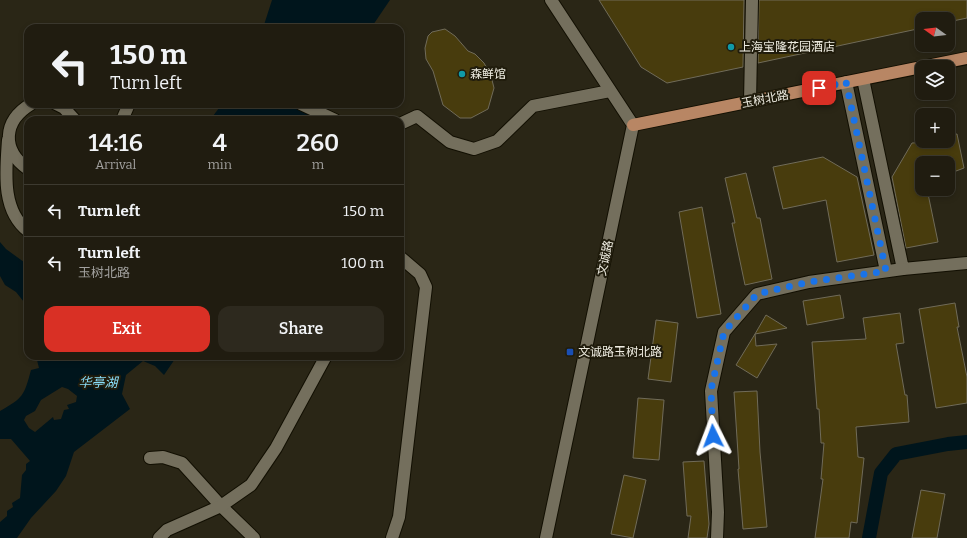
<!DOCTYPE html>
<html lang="en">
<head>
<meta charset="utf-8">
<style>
  :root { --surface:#201c10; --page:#2d291e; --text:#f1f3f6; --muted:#a2a19f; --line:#3d3a30; --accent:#d93025 }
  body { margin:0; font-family:Bitter,"Noto Sans SC",serif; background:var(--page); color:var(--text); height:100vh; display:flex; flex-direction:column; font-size:15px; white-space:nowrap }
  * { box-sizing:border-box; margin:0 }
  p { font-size:13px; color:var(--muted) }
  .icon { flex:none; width:22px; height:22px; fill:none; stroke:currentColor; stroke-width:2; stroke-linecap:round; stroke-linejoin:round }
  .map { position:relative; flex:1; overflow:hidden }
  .details { position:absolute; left:24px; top:116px; width:380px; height:244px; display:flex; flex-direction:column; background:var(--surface); border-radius:12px; box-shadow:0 2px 6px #0003,0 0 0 1px var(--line) }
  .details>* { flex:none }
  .banner { position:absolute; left:24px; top:24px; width:380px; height:84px; border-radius:12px; box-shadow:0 2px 6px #0003,0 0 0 1px var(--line); background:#201c10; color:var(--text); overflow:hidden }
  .needle { width:26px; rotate:285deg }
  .controls { position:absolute; left:915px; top:12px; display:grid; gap:8px }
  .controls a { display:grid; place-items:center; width:40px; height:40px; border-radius:8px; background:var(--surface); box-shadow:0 2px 6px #0003,0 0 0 1px var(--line); font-size:20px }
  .pin { position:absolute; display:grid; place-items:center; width:34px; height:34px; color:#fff; margin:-17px; border-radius:8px; box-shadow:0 2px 6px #0006 }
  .me { position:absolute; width:44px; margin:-22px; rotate:357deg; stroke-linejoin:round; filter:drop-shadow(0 0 3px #0008) }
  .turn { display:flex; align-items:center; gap:14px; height:84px; padding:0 20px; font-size:18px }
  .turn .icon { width:52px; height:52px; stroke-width:2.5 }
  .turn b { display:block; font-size:28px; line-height:34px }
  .eta { display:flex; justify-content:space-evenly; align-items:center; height:68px; text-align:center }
  .eta b { font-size:24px; font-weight:600; line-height:28px }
  .button { display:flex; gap:8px; margin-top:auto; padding:8px 20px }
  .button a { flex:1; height:46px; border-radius:12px; background:var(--accent); color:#fff; font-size:16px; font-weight:600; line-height:46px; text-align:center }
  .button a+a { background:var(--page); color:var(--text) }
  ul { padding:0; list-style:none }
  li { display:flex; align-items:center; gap:12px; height:52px; padding:0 20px; border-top:1px solid var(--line) }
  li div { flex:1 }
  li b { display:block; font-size:15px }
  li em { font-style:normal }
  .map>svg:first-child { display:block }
  .water { fill:#00151c; fill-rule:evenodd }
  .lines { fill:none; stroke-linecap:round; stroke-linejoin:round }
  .canal { stroke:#00151c; stroke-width:14 }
  .building { fill:#483c0d; stroke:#706b59 }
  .minor-casing { stroke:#120f02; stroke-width:14 }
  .major-casing { stroke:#120f02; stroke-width:14 }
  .minor { stroke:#746f5d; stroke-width:12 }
  .major { stroke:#b88664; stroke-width:12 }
  .route { stroke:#1a73e8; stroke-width:7; stroke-dasharray:0 12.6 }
  .culture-dot { fill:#0f9aa8; stroke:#201c0c; stroke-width:1.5 }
  .transit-dot { fill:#1a4fb4; stroke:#201c0c; stroke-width:1.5 }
  .labels { text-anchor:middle; stroke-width:4; stroke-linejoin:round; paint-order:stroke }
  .poi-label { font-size:12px; fill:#eeece1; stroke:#201c0c; text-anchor:start }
  .street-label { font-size:12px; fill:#eeece1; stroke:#201c0c }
  .water-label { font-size:13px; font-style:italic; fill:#8adef9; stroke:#201c0c }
</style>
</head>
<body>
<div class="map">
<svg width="967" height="538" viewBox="0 0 967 538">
  <rect width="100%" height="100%" fill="#2a2616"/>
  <g class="water">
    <polygon points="272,0 390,0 371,28 263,28"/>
    <polygon points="222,104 320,104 309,120 210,120"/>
    <polygon points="0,242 6,249 28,265 28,307 16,292 5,285 0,276"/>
    <path d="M36,356h141l-13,19 -9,-9 -12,-5 -17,14 -4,19 8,15 -56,43 -8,24 -10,15 -25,27 -14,20h-17v-16l7,-6v-5l6,-4 -1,-4 8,-5 2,-23 4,-5v-6l4,-3 -19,-22h-11v-28c23,-13 24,-15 31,-41l8,-2zM62,387l6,2 9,7 -1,6 -9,3 2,4 -5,1 -3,9 -7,1 -1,-3 -18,15 -6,-4 -5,-8 2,-4 9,-5 6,-11z"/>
  </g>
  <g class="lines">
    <polyline class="canal" points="869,538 881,473 896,454 948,444 967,442"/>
  </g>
  <g class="building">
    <polygon points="599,0 744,0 743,67 667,83 641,67"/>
    <polygon points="759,0 967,0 967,18 948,22 948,19 922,19 922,28 758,63"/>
    <polygon points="445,29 455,36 468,51 475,54 484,63 491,76 494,88 488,109 471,118 460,118 443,105 433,71 426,59 425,48 428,36 432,32"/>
    <polygon points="957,134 964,168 948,174 948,163 922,163 922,189 927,189 938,242 906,248 892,177 912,143 948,141 948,135"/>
    <polygon points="823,157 857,177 874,255 837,262 826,200 783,209 773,167"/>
    <polygon points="746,173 757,218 760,218 772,279 745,285 732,223 735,223 725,178"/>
    <polygon points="702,207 721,314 697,318 679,212"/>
    <polygon points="840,295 844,318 807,325 803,301"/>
    <polygon points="955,303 959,327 957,327 967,377 967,403 936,408 919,309"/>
    <polygon points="900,313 904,343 896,344 905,395 907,395 909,422 856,427 858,457 864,458 857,523 851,522 849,538 815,538 823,479 821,479 824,443 821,443 819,409 817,409 812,342 866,339 863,318"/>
    <polygon points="766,315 787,328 755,334"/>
    <polygon points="656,320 678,323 671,382 648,379"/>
    <polygon points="755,334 756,346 777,344 757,378 736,365"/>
    <polygon points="757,391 760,452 767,527 743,529 738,469 739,469 734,392"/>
    <polygon points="638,398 664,400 659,460 633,458"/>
    <polygon points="704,461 709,524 707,538 688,538 691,516 687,516 683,462"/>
    <polygon points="624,475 646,480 633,538 611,534"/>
    <polygon points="921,490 945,494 937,538 912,538"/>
  </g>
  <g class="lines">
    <defs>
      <g id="minor">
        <polyline points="863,79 903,269 967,263"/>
        <polyline points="846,82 886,271"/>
        <polyline points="750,102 752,0"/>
        <polyline points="56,104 64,108 75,120"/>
        <polyline points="301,104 335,120"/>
        <polyline points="122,120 129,104"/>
        <polyline points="400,124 417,116 450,142 474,149 497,141 533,106 610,91"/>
        <path d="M8,140c-2,31 -7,70 20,91"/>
        <path d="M28,169c-27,-19 -25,-48 3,-65"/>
        <polyline points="150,458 163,457 182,463 221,506 254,538"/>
        <polyline points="159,538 167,530 221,506 251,485 276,448 326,356"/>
        <polyline points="392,538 399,517 426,287 420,274 400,257"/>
        <polyline points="546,538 633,125 551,0"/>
        <polyline points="717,538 718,512 711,391 724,332 757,294 809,282 903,269"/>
      </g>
      <polyline id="major" points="633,125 967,58"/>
    </defs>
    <use href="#minor" class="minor-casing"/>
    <use href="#major" class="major-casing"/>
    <use href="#minor" class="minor"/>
    <use href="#major" class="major"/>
  </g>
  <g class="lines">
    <polyline class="route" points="713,436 711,390 724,332 757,294 809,282 886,271 846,82 819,88"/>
  </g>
  <g class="culture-dot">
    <circle cx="731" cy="47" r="4"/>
    <circle cx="462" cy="74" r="4"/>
  </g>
  <rect class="transit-dot" x="566" y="348" width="8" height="8" rx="2"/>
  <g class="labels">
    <g class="poi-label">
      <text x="739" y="51">上海宝隆花园酒店</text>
      <text x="470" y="78">森鲜馆</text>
      <text x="578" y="356">文诚路玉树北路</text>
    </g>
    <g class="street-label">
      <text transform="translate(765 99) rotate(-11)" y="4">玉树北路</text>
      <text transform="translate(605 258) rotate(-78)" y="4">文诚路</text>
    </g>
    <g class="water-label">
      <text x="98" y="387">华亭湖</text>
    </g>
  </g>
</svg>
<div class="controls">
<a><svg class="needle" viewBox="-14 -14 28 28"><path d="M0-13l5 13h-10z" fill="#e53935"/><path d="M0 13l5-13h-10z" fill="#a2a19f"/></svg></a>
<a><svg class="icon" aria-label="layers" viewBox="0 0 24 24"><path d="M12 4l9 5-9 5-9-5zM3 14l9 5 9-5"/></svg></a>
<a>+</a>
<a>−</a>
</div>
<div class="pin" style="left:819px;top:88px;background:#d93025"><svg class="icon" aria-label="arrive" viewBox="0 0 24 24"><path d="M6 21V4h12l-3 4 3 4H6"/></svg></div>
<svg class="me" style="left:713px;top:436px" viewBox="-20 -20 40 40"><path d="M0-17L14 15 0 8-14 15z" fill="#1a73e8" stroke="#fff" stroke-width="4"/></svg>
<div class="banner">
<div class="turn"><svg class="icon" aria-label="left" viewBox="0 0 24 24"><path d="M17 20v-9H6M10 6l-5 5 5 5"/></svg><div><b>150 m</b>Turn left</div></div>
</div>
<section class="details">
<div class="eta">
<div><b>14:16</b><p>Arrival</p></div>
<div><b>4</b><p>min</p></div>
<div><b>260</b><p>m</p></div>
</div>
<ul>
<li><svg class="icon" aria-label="left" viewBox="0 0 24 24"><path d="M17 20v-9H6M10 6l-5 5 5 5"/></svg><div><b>Turn left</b></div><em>150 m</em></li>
<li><svg class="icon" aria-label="left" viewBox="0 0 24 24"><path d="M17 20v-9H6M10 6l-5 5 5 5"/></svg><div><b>Turn left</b><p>玉树北路</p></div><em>100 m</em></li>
</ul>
<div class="button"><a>Exit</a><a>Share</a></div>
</section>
</div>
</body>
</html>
